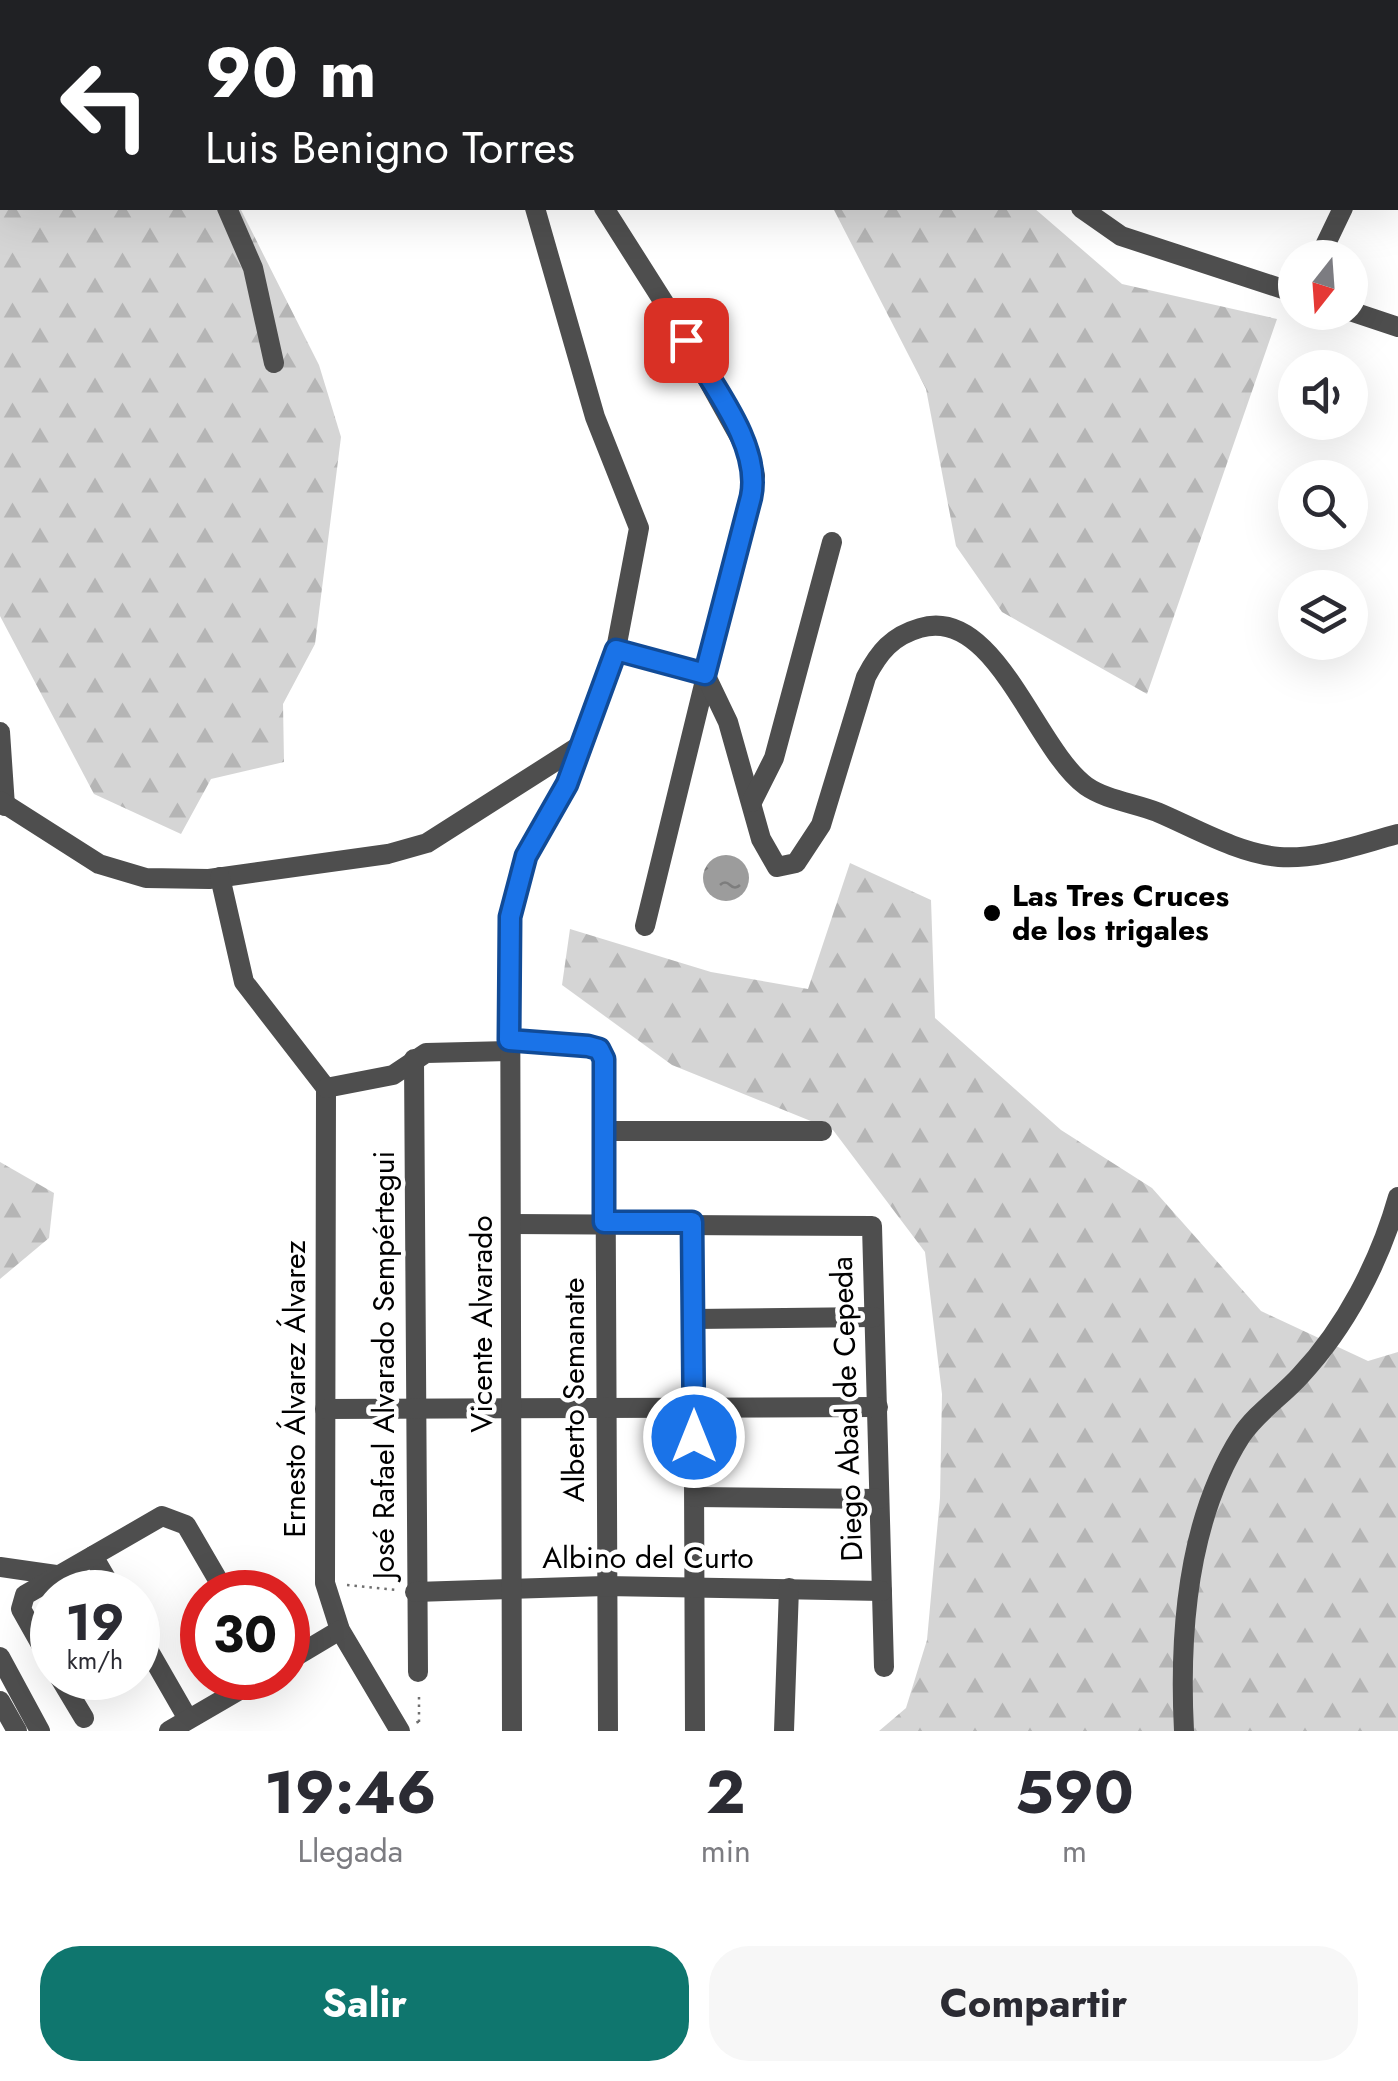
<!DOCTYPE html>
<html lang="es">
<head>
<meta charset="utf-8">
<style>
  :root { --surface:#fff; --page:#f7f7f7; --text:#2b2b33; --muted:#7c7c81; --accent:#0f766e }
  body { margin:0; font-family:Jost,sans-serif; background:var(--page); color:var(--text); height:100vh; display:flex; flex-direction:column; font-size:38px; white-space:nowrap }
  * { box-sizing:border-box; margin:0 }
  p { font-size:32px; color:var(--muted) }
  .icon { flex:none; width:55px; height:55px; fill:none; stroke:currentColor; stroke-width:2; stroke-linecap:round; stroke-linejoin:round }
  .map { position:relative; height:1731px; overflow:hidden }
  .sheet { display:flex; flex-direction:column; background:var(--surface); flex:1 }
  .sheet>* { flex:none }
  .banner { position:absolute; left:0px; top:0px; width:1400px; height:210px; box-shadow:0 10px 40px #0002; background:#202124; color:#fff; overflow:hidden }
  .needle { width:65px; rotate:197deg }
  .controls { position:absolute; left:1278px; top:240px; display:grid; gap:20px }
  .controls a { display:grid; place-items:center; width:90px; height:90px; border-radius:50%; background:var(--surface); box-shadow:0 10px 40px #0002; font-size:50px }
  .speed { position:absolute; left:30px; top:1570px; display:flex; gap:20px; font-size:50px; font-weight:700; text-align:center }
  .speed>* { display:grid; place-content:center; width:130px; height:130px; border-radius:50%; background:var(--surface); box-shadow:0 10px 40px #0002; line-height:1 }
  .speed small { font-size:25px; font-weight:400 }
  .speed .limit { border:15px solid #d22; background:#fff; color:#111 }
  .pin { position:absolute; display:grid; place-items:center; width:85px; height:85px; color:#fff; margin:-42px; border-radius:20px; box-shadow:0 5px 15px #0006 }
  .me { position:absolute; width:110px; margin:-55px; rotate:0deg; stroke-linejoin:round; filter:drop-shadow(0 0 8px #0008) }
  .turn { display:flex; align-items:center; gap:35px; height:210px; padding:0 40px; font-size:45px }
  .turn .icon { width:130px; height:130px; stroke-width:2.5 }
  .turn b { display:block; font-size:70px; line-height:85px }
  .eta { display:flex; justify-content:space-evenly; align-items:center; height:170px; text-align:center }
  .eta b { font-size:60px; font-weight:700; line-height:70px }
  .cta { display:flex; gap:20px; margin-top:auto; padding:20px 40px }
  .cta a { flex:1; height:115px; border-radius:40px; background:var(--accent); color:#fff; font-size:40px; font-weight:700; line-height:115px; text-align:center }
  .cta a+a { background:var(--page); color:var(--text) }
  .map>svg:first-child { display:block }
  .forest { fill:url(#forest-firs) }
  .water { fill:url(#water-ripples) }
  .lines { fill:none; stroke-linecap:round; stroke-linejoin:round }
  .path { stroke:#707070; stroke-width:2.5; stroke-dasharray:2.5 5; stroke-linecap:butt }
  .minor { stroke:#4e4e4e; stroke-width:20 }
  .tertiary { stroke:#4e4e4e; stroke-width:20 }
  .route-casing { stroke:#114b97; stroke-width:25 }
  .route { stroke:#1a73e8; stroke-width:18 }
  .poi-dot { fill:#000; stroke:#fff; stroke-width:4 }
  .labels { text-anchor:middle; stroke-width:9; stroke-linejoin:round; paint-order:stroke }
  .poi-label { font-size:30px; font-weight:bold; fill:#000; stroke:#fff; text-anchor:start }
  .street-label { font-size:30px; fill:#000; stroke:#fff }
</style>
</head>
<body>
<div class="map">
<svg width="1398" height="1731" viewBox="0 0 1398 1731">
  <defs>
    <pattern id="forest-firs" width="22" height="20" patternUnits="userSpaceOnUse" patternTransform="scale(2.5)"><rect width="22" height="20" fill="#d5d5d5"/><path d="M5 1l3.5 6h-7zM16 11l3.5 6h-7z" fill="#b5b5b5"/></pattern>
    <pattern id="water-ripples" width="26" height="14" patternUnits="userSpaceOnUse" patternTransform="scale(2.5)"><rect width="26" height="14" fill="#9c9c9c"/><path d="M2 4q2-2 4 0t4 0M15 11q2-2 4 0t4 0" fill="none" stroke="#7d7d7d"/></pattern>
  </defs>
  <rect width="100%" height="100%" fill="#fff"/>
  <g class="forest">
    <polygon points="564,0 825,0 827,2 572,2"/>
    <polygon points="0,87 2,208 240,208 319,365 341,437 315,644 283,704 284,762 211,779 181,834 94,794 0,616"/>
    <polygon points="833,208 1034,208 1122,284 1277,319 1147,694 1002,612 956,546 926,389"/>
    <polygon points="850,863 931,900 935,1018 1061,1130 1152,1188 1261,1311 1368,1361 1398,1352 1398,1731 879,1731 906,1708 927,1640 940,1498 942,1394 925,1252 833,1130 672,1065 562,985 570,929 711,972 808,989"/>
    <polygon points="0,1162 54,1193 49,1238 0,1279"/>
  </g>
  <circle class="water" cx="726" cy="878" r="23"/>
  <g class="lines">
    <g class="path">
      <polyline points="347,1585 398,1590"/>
      <polyline points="417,1721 419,1725 419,1693"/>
    </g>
    <g class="minor">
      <polyline points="124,0 126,2"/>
      <polyline points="484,0 485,2"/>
      <polyline points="887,0 889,2"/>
      <polyline points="1196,2 1197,0"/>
      <polyline points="1333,2 1334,0"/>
      <polyline points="1398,99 1398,98"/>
      <polyline points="227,208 253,268 274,363"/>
      <polyline points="604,208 670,312 749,454 755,476 645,926"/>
      <polyline points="1081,208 1121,236 1295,293"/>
      <polyline points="1319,258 1343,208"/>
      <polyline points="1350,311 1398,327"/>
      <polyline points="616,649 705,674"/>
      <path d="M705,674l23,48 33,117 16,28 19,-4 25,-38 45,-148c13,-25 26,-41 54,-49 75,-23 115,121 166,158 20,14 48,17 71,26 38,16 80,41 122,45 39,3 81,-13 119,-23"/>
      <polyline points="0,732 5,806"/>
      <polyline points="0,801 99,864 146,878 209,879 388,854 427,843 584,743"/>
      <polyline points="752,802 774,758 832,542"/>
      <polyline points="220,877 244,982 326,1088"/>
      <polyline points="509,1040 588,1046 599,1049 605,1059 608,1731"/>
      <polyline points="414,1059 418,1672"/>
      <polyline points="326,1088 325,1583 340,1630 400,1731"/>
      <polyline points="326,1088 393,1075 426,1053 509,1051"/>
      <polyline points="604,1131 822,1131"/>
      <polyline points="693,1223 695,1731"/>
      <polyline points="512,1224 872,1226 884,1667"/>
      <polyline points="694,1319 874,1317"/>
      <polyline points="325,1409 878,1407"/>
      <polyline points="695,1497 879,1499"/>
      <polyline points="93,1556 114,1592"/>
      <polyline points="0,1567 56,1575"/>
      <polyline points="415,1592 605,1586 882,1591"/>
      <polyline points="138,1632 188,1719"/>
      <polyline points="288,1661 340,1630"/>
      <polyline points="52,1664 21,1609 25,1595 162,1516 186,1525 225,1592"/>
      <polyline points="60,1678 84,1718"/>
      <polyline points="169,1731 260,1678"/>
      <polyline points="512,1731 510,917 526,856 567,784 616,649 639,528 595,417 535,208"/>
      <polyline points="784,1731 789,1588"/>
      <path d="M1184,1731c-5,-97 3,-210 57,-295 15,-23 41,-40 59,-60 46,-49 80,-115 98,-179"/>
    </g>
    <g class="tertiary">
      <polyline points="0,1657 40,1731"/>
      <polyline points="0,1701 17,1731"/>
    </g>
  </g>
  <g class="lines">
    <defs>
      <path id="route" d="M686,340c25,44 76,105 65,157l-46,177 -89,-24 -49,134 -41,72 -16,61 -1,123 79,6 11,3 5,10v163h88l2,215"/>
    </defs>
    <use href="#route" class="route-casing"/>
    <use href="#route" class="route"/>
  </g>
  <circle class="poi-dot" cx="992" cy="913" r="10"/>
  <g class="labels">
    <g class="poi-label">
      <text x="1012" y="906">Las Tres Cruces<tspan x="1012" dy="34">de los trigales</tspan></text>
    </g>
    <g class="street-label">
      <text transform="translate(482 1324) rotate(-90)" y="10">Vicente Alvarado</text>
      <text transform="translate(384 1365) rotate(-90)" y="10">José Rafael Alvarado Sempértegui</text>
      <text transform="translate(295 1389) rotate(-90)" y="10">Ernesto Álvarez Álvarez</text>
      <text transform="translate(574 1390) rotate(-90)" y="10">Alberto Semanate</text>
      <text transform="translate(847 1409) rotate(-92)" y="10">Diego Abad de Cepeda</text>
      <text x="648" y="1568">Albino del Curto</text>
    </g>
  </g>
</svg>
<div class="controls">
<a><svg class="needle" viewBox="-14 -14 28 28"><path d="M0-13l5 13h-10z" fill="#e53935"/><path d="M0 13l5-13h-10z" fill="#7c7c81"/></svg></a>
<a><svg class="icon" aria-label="sound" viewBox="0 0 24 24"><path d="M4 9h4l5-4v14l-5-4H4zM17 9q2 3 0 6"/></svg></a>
<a><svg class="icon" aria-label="search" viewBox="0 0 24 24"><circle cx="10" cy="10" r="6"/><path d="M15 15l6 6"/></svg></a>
<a><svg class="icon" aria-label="layers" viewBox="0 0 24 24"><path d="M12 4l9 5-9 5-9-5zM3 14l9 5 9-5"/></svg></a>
</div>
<div class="speed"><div>19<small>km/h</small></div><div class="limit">30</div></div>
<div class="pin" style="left:686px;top:340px;background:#d93025"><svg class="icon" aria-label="arrive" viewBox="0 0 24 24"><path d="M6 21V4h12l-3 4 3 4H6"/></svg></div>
<svg class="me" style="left:694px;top:1437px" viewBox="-20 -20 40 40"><circle r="17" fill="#1a73e8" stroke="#fff" stroke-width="3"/><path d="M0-11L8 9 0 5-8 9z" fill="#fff"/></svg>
<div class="banner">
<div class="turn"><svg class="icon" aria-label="left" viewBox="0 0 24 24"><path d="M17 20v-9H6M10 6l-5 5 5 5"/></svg><div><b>90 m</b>Luis Benigno Torres</div></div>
</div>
</div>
<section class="sheet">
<div class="eta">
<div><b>19:46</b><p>Llegada</p></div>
<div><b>2</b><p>min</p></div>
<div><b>590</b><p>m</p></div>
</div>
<div class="cta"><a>Salir</a><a>Compartir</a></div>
</section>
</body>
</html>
